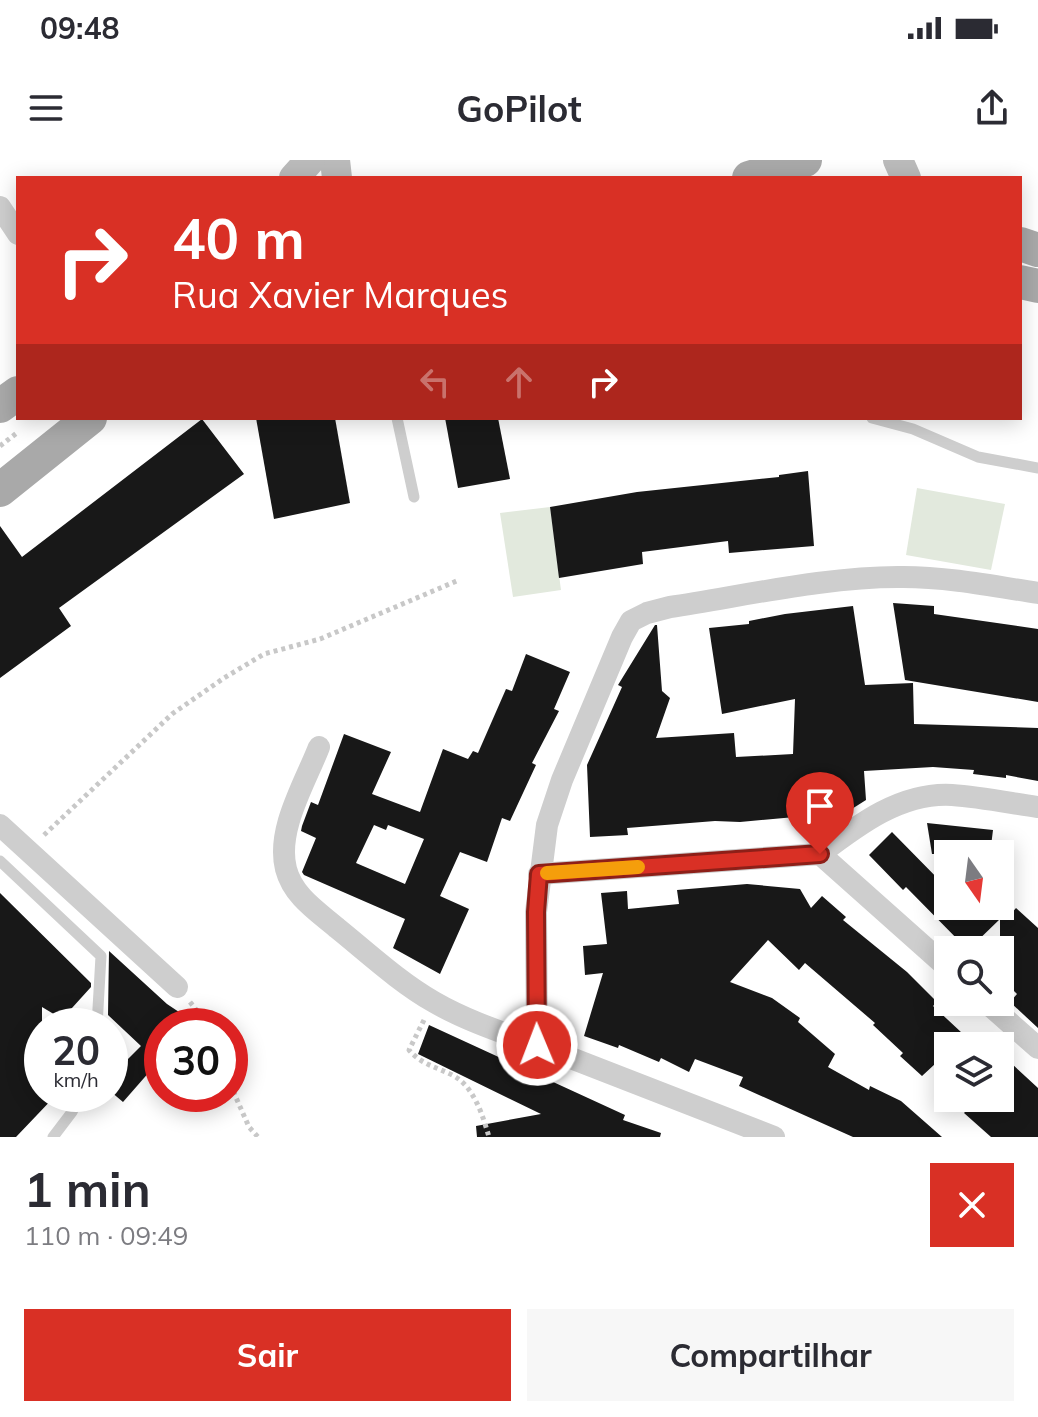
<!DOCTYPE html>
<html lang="pt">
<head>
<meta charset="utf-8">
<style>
  :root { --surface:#fff; --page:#f7f7f7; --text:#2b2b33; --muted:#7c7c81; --accent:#d93025 }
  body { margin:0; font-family:Mulish,sans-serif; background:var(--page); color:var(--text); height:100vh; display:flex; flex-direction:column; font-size:30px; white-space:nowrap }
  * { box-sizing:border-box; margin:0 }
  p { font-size:26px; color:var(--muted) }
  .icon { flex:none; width:44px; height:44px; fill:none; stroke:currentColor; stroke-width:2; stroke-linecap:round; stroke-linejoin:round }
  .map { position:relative; height:977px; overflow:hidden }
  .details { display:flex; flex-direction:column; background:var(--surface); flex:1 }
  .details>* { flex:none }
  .banner { position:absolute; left:16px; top:16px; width:1006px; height:244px; border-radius:0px; box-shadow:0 4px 20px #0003; background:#d93025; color:#fff; overflow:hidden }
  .needle { width:52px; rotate:166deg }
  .buttons { position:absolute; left:934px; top:680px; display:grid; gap:16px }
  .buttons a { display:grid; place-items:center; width:80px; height:80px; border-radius:0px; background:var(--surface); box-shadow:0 4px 20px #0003; font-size:40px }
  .speed { position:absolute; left:24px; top:848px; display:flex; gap:16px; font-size:40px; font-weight:700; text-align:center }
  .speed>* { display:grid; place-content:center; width:104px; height:104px; border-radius:50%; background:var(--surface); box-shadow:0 4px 20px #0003; line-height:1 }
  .speed small { font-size:20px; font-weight:400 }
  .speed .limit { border:12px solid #d22; background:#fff; color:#111 }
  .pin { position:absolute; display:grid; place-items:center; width:68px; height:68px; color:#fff; margin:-82px -34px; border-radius:50% 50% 50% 0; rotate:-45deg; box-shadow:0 0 8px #0007 }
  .pin .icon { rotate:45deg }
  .me { position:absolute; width:88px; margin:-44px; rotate:359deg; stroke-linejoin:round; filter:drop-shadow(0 0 6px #0008) }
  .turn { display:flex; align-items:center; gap:28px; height:168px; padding:0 24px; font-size:36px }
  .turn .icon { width:104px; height:104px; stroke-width:2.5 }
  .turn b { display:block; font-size:56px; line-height:68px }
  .lanes { display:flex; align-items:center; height:76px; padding:0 24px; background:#0003; justify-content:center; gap:40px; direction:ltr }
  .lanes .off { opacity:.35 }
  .round { display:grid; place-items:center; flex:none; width:84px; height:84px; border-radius:0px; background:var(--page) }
  .head { display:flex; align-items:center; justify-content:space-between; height:136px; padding:0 24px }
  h1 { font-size:48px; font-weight:700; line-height:60px }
  .cta { display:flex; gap:16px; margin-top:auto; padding:16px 24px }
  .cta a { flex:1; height:92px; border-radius:0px; background:var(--accent); color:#fff; font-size:32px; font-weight:700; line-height:92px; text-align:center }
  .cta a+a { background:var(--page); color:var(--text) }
  .status { display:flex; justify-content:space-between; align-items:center; height:56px; padding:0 40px; background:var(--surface); direction:ltr }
  .status svg { height:22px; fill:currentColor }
  header { display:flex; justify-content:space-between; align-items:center; height:104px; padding:0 24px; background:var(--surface); font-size:36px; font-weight:700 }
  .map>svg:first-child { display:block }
  .green { fill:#e2e9dd }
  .building { fill:#181818; fill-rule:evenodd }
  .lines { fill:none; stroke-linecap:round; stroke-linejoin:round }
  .path { stroke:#c8c8c8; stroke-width:5; stroke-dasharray:4 4; stroke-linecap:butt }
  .lane { stroke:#cecece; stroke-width:11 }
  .street { stroke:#cecece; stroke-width:22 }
  .secondary { stroke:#bbb; stroke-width:30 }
  .primary { stroke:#a9a9a9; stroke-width:34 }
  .route-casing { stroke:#8d1f18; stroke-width:20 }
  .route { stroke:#d93025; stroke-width:14 }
  .slow { stroke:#f59e0b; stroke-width:14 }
</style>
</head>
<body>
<div class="status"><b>09:48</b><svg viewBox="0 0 49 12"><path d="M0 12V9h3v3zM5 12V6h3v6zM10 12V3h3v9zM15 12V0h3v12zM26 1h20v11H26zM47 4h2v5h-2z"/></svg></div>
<header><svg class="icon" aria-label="menu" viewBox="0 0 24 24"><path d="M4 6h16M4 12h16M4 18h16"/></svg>GoPilot<svg class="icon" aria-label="share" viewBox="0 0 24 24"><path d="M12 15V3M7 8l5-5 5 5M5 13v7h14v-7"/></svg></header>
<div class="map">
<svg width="1038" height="977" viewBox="0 0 1038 977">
  <rect width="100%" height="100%" fill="#fff"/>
  <g class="green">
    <polygon points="917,328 1005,344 991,410 906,395"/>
    <polygon points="550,347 561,430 513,437 500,353"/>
  </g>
  <g class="building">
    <polygon points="256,258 335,258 350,343 274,359"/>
    <polygon points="445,258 498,258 510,319 458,328"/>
    <polygon points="202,259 244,314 59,448 71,466 0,518 0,366 22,397"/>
    <polygon points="808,311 814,386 729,393 728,381 642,392 643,404 559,418 550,347 637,332 779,317 779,315"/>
    <polygon points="893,443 934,446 934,454 1038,469 1038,542 905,520"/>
    <polygon points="853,446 865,525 913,523 914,564 1038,568 1038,621 1006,615 1006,618 973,614 974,610 933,607 864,611 866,640 847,652 828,658 828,654 740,662 715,661 627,668 628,675 590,677 587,605 622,527 618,525 655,465 657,465 662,531 670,538 656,578 734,573 736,597 793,594 795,539 722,554 709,468 749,464 749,461 785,454"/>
    <path d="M526,494l44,18 -16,37 5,2 -27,52 4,2 -26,56 -8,-3 -15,44 -27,-10 -20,44 29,13 -29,65 -47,-26 12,-29 -101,-44 -2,-3 14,-34 -15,-7 1,-5 9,-24 7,3 26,-71 47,18 -19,42 48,18 23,-63 25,10 5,-8 5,2 28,-64 6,2zM374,665l12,5 2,-5 36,14 -19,45 -49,-21z"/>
    <polygon points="927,663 993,670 990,694 932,694"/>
    <polygon points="892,672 948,729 948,746 1012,746 1006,752 1010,755 1016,748 1038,768 1038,868 1010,842 1017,834 1000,817 1000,759 968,790 906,727 903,730 869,695"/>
    <polygon points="747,724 800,729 811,748 822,736 846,757 843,760 907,812 937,842 933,846 976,886 948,886 948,918 935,904 922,916 900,896 903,893 873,865 875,863 805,803 799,810 768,780 730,822 772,838 800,858 798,862 835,894 828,907 869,930 870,926 901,941 942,977 853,977 739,926 743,917 695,899 689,912 661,898 659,902 619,885 618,888 584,876 603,813 585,815 583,786 607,784 601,733 627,731 628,749 679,744 677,730"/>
    <polygon points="0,733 91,823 91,827 62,859 42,847 42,934 57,934 16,977 0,977"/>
    <polygon points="109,791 167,844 200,866 162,866 162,906 158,902 123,942 110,931 110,917 141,886 108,855"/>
    <polygon points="429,865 625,955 623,960 661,973 660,977 477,977 476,966 541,954 418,894"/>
    <polygon points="1011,903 1038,928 1038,977 991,977 964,953 978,938 1000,938 1000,915"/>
  </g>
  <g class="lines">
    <g class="path">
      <polyline points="0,286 18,272"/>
      <polyline points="44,675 172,554 224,518 264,494 320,479 459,420"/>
      <polyline points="190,842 209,866"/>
      <path d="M424,860l-15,30c13,15 28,17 45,26 20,11 29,40 35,61"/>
      <polyline points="230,924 249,967 258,977"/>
    </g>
    <g class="lane">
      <polyline points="397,258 414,337"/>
      <polyline points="872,258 913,269 978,297 1038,308"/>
      <polyline points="0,701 101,796 97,866"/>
      <polyline points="53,977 72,952 80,934"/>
    </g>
    <g class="street">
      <polyline points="0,47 18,74"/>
      <path d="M319,587c-14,36 -43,83 -33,122 7,27 31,42 51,59 31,25 62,54 97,74 38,22 83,35 124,51 72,28 144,56 216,84"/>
      <polyline points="0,665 177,827"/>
      <path d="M820,694c38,-29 81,-62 132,-59 29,2 58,8 86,12"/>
      <polyline points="539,714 820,694 948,808"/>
      <polyline points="986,842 1038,888"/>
      <path d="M537,885l-1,-133 11,-87 15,-45 60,-143 9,-16 16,-8 23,-6c73,-11 160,-31 233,-30 45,0 90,9 135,16"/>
    </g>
    <g class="secondary">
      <polyline points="335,0 337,18"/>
      <polyline points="898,0 906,18"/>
      <polyline points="294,18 310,0"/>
    </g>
    <g class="primary">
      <polyline points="749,18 805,0"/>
      <polyline points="1020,84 1038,90"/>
      <polyline points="1020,122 1038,126"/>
      <polyline points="0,246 18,233"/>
      <polyline points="0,330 90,258"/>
    </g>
  </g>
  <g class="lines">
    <defs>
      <polyline id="route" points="537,885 536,752 539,714 820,694"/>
    </defs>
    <use href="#route" class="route-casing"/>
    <use href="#route" class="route"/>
    <polyline class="slow" points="547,713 638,707"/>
  </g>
</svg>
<div class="buttons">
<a><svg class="needle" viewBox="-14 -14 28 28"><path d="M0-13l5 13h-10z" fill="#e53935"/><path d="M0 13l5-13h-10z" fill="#7c7c81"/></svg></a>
<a><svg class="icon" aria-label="search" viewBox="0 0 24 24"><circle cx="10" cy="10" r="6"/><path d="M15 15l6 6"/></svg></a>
<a><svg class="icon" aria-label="layers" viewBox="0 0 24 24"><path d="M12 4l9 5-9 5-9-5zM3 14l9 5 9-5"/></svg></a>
</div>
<div class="speed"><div>20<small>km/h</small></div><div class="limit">30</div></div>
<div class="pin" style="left:820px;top:694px;background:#d93025"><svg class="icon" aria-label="arrive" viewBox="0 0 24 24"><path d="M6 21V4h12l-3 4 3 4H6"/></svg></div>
<svg class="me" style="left:537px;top:885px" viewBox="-20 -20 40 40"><circle r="17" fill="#d93025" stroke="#fff" stroke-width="3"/><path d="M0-11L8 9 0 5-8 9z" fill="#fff"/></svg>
<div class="banner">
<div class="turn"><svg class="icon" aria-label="right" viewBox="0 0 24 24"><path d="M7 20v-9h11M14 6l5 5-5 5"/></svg><div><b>40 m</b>Rua Xavier Marques</div></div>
<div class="lanes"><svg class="icon off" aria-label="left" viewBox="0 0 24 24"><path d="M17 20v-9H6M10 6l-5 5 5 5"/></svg><svg class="icon off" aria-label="ahead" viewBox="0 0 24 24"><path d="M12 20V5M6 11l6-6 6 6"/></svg><svg class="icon" aria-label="right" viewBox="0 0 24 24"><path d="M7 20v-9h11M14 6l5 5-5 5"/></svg></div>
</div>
</div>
<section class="details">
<div class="head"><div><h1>1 min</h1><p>110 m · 09:49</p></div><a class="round" style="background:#d93025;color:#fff"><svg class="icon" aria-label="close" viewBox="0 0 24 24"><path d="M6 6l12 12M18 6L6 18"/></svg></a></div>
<div class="cta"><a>Sair</a><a>Compartilhar</a></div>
</section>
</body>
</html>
